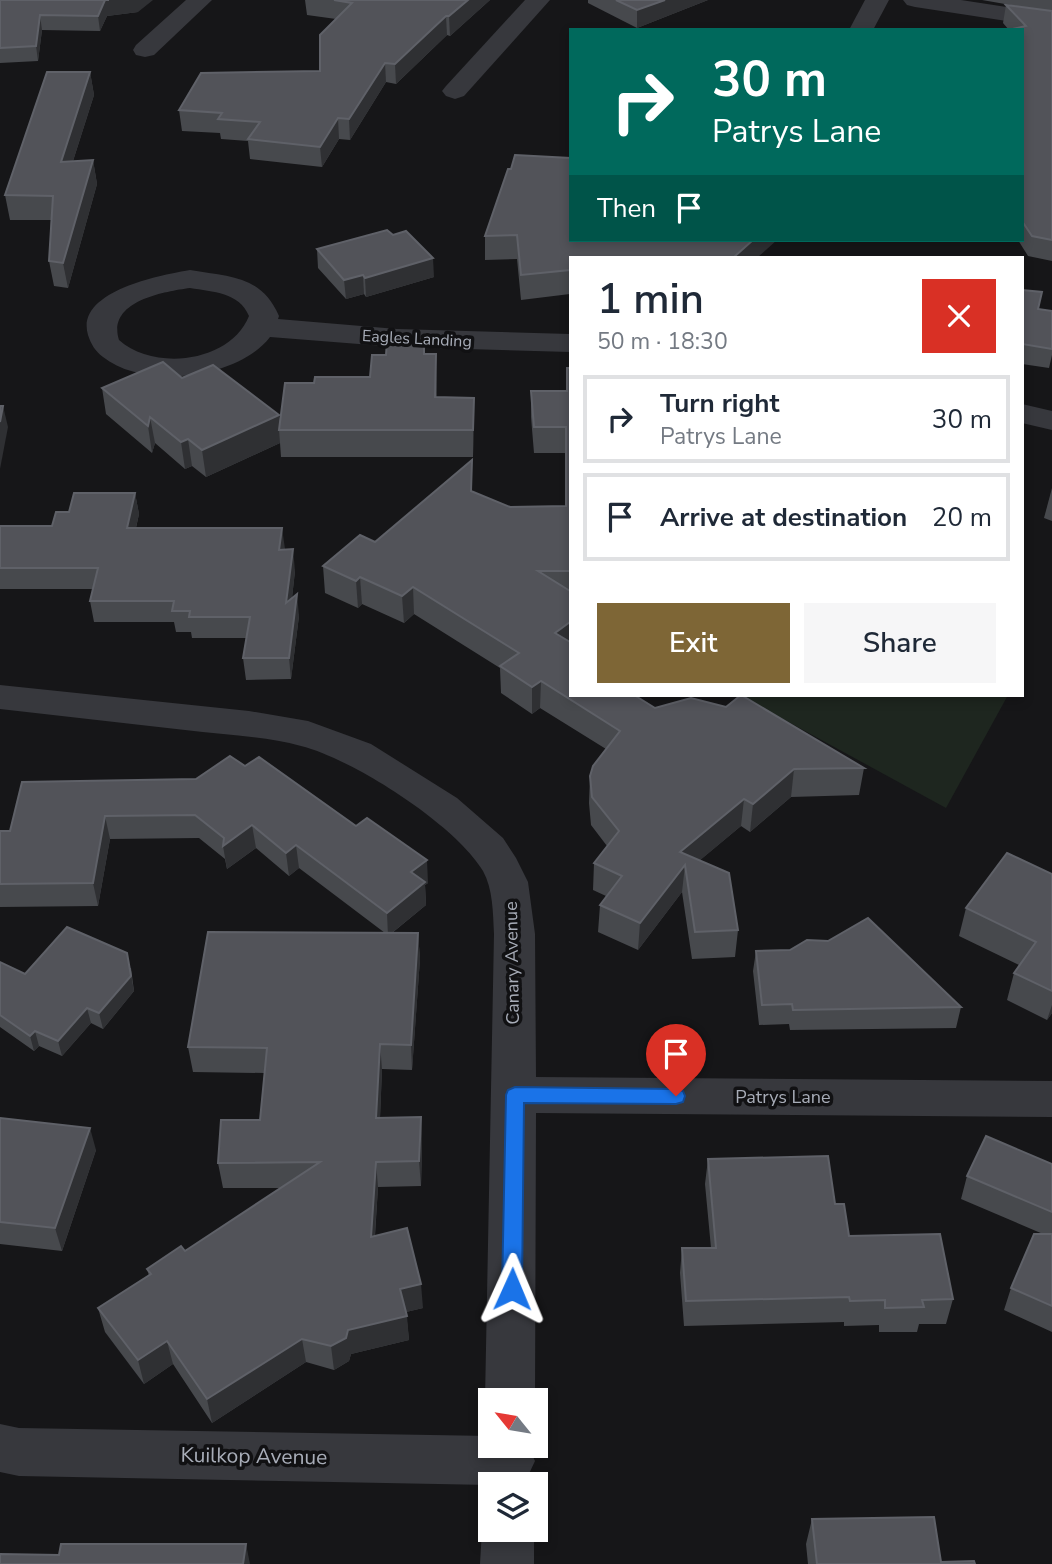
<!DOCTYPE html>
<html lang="en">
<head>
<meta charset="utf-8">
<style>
  :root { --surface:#fff; --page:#f6f6f7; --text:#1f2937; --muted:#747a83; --line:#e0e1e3; --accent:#7e6636 }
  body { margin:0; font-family:"Nunito Sans",sans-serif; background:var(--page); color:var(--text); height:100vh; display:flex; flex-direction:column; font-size:26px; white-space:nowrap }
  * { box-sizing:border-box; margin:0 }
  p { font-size:23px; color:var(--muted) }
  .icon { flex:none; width:38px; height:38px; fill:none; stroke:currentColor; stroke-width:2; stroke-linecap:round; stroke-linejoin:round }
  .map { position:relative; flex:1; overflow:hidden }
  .sheet { position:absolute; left:569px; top:256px; width:455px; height:441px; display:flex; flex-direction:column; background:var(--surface); border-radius:0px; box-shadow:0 4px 10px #0003 }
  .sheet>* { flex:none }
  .top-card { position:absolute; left:569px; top:28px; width:455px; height:214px; border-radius:0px; box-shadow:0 4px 10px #0003; background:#00695c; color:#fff; overflow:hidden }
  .needle { width:46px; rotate:300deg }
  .fabs { position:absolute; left:478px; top:1388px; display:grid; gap:14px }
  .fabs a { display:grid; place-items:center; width:70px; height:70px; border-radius:0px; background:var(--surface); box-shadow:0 4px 10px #0003; font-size:35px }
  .pin { position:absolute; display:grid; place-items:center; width:60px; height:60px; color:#fff; margin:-72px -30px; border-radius:50% 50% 50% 0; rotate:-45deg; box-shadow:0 0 7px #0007 }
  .pin .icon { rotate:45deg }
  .me { position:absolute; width:77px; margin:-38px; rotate:1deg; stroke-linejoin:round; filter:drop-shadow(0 0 5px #0008) }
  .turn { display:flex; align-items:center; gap:24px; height:147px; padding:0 28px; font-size:32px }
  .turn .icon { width:91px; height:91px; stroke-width:2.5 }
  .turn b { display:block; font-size:49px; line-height:60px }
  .then { display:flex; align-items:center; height:66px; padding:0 28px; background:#0003; gap:14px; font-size:26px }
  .round { display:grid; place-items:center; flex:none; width:74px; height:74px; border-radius:0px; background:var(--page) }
  .summary { display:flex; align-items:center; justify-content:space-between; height:119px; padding:0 28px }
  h1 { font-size:42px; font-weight:600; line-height:52px }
  .button { display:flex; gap:14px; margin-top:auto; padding:14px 28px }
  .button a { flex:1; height:80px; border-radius:0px; background:var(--accent); color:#fff; font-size:28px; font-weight:600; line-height:80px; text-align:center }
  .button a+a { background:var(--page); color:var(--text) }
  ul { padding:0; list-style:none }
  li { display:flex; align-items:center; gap:21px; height:88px; margin:0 14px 10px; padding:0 14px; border:4px solid var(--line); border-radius:0px }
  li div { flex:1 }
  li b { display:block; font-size:26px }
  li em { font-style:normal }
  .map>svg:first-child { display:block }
  .green { fill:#1e261f }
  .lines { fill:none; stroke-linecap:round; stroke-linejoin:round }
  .minor { fill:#37383d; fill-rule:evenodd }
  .wall { fill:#47494d }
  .shaded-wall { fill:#2f3033 }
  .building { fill:#525359; stroke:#5f6168; stroke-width:2 }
  .route { fill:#1a73e8; stroke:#114b97; stroke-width:2 }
  .labels { text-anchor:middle; stroke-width:7; stroke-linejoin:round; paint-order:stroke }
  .far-street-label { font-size:16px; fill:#a8adb8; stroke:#111113 }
  .street-label { font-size:18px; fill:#a8adb8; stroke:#111113 }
  .near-street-label { font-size:21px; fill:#a8adb8; stroke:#111113 }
</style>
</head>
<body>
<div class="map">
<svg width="1052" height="1564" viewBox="0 0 1052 1564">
  <rect width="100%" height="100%" fill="#161618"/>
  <polygon class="green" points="739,695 1008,695 946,808"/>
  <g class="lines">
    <g class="minor">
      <polygon points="186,0 212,0 154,55 145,57 136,55 133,50 136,45"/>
      <polygon points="525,0 550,0 464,96 455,99 446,96 442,91 446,86"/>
      <polygon points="865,0 889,0 873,30 849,30"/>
      <polygon points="903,0 961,0 1052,14 1052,28 915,7 907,5"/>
      <path d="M190,270c40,7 71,5 89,46l-1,3 119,10 173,5v18l-173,-5 -127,-10c-32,42 -126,53 -167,20 -8,-6 -12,-13 -15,-22 -13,-44 73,-60 102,-65zM190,288c23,4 49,4 59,28 -18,46 -94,56 -130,24 -12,-38 42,-48 71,-52z"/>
      <polygon points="1022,404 1052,411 1052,430 1022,423"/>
      <path d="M0,685l249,26 59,10 63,23 86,54 46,40 13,20 12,24 7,52 1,143 516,4v36l-516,-4 -1,287h-45v12l-5,-12 9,-466c-1,-21 -1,-45 -11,-63 -27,-46 -130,-112 -182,-125 -37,-10 -77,-11 -116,-16 -62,-7 -123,-14 -185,-21z"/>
      <polygon points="0,1424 19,1428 490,1436 490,1446 528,1446 535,1461 527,1478 513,1484 490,1485 19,1476 0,1472"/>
      <polygon points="489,1512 490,1530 534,1530 534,1564 480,1564 482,1530"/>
    </g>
  </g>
  <g class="wall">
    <polygon points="0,0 138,12 107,16 100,31 42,30 38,61 0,63"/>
    <polygon points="305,0 490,0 450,36 447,35 396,84 386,82 350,140 339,139 322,167 250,159 248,141 221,139 220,133 182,131 179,110 320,71 336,19 307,15"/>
    <polygon points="588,0 708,0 637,28 588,3"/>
    <polygon points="982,0 1052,0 1052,261 1028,256 1018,240 1022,240 1022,30 1009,30 1003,23 1006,5 1040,10"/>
    <polygon points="90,72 94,95 73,161 93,160 97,184 68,288 54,286 49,261 51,220 10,220 5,195"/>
    <polygon points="511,169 570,257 570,294 521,300 517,259 485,260 485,236"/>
    <polygon points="393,235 434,277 366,297 364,294 346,299 318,268 317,249"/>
    <polygon points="1022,290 1038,309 1052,311 1052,355 1049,368 1022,364"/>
    <polygon points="425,354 437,380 437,397 474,398 473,457 281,457 280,443 206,477 192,466 185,469 155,443 152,453 106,414 102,388 182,378 279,415 280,423 314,383 370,377"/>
    <polygon points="567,368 570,368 570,695 655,708 864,768 859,795 791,797 750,832 741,826 700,860 738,930 735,957 692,959 682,892 638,950 598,932 600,905 606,896 593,890 594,863 607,846 591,825 589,803 590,776 606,749 540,708 532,714 501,693 500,668 414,614 404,623 362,604 358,608 325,593 323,566 375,542 510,507 565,506 566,453 534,453 531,417 531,391 566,391"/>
    <polygon points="1052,488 1052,521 1044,518"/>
    <polygon points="135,493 139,514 136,528 285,550 295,571 292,598 299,616 291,679 246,680 243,658 246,638 192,638 191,632 176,632 174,622 94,622 90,601 93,589 0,589 0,526 52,526 69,512"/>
    <polygon points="245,766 428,883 425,885 426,905 392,933 418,933 420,959 412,1070 382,1069 380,1118 421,1117 422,1143 421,1186 378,1187 375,1236 423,1308 406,1312 409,1340 351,1354 349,1361 334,1370 306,1362 212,1423 173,1364 144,1384 105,1332 98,1308 149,1276 147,1269 185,1251 282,1188 223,1188 218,1163 260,1120 265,1073 193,1072 188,1047 385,933 299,868 289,876 256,848 227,869 225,859 199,838 110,839 98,906 0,907 0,831 10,831 196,779"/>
    <polygon points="1052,874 1052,1013 1047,1020 1007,1000 1014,973 1019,965 959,936 966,908"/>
    <polygon points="756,951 961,1007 956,1028 790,1030 789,1024 759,1025 753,971"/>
    <polygon points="0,962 25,974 131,968 134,991 103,1029 91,1023 62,1056 39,1046 34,1051 0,1027"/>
    <polygon points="0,1118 96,1150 62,1251 0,1244"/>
    <polygon points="708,1159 835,1204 849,1236 953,1299 946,1324 919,1324 917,1332 879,1332 879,1325 844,1326 844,1322 684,1326 680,1273 682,1248 711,1248 705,1184"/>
    <polygon points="1052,1164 1052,1332 1004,1310 1011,1288 1043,1234 961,1199 967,1176"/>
    <polygon points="812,1519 941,1562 975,1564 808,1564 806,1544"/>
  </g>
  <g class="shaded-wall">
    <polygon points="105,0 153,0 138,12 107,16 100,31 98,16"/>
    <polygon points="468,0 490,0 450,36 449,16"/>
    <polygon points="665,0 708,0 637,28 637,10"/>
    <polygon points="40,15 42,30 38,61 36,46"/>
    <polygon points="446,16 447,35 396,84 395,64"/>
    <polygon points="385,63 386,82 350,140 349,119"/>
    <polygon points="90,72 94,95 65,186 61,162"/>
    <polygon points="338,118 339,139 322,167 320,147"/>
    <polygon points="93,160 97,184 68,288 63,263"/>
    <polygon points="753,240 777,240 758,257 734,257"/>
    <polygon points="433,258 434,277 366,297 365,278"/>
    <polygon points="363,275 364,294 346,299 344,280"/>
    <polygon points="436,354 437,380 436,423 435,397"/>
    <polygon points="474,398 474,423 473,457 473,430"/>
    <polygon points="3,406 8,427 0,469 0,422"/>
    <polygon points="279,415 280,430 279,430 280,443 206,477 202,450"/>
    <polygon points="150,417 155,443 152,453 148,426"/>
    <polygon points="188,439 192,466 185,469 181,442"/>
    <polygon points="135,493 139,514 131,549 127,528"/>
    <polygon points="282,528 285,549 282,571 279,550"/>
    <polygon points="293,549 295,571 289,624 286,603"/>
    <polygon points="360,577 362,604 358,608 356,581"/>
    <polygon points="413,587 414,614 404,623 402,596"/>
    <polygon points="297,594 299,616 291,679 289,658"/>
    <polygon points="570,622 570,649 555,633"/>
    <polygon points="541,681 540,708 532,714 532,687"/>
    <polygon points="794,769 791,797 750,832 753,804"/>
    <polygon points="744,799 741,826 686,872 685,865 682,892 638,950 640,923 680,852"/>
    <polygon points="105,816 110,839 98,906 93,883"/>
    <polygon points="252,825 256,848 227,869 223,846"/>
    <polygon points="296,845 299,868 289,876 286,853"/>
    <polygon points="427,860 428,883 425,885 426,905 388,936 387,913 411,872"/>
    <polygon points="418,933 420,959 412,1070 411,1045"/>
    <polygon points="127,953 134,991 103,1029 99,1013"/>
    <polygon points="1052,1005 1052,1013 1047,1020"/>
    <polygon points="87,1008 91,1023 62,1056 58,1041"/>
    <polygon points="35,1031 39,1046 34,1051 30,1036"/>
    <polygon points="380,1044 382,1069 379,1143 376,1118"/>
    <polygon points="421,1117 422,1143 421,1186 419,1161"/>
    <polygon points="90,1128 96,1150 62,1251 55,1228"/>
    <polygon points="376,1162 378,1187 373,1261 371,1237"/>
    <polygon points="421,1284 423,1308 402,1313 400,1289"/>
    <polygon points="407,1316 409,1340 351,1354 349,1361 334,1370 331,1346 348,1330"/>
    <polygon points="302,1339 306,1362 212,1423 207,1399"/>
    <polygon points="167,1341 173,1364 144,1384 138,1360"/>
    <polygon points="246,1544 250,1564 243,1564"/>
  </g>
  <g class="building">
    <polygon points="0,0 109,0 105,0 98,16 40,15 36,46 0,48"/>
    <polygon points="334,0 468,0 449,16 446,16 395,64 385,63 349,119 338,118 320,147 248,139 260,122 218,119 222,113 179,110 201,73 320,71 320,35 352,3"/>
    <polygon points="616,0 665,0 637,10"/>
    <polygon points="1006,5 1052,11 1052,240 1032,236 1022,221 1022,30 1008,30 1026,26"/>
    <polygon points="47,72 90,72 61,162 93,160 63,263 49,261 53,196 5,195"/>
    <polygon points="515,155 570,158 570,240 753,240 734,257 570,257 570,270 521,275 517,235 485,236 508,169 511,169"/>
    <polygon points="387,230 393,235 406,231 433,258 365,278 363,275 344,280 317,249"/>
    <polygon points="1022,290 1042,292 1038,309 1052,311 1052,349 1022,344"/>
    <polygon points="387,341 424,341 424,354 436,354 435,397 474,398 473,430 279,430 285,383 314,383 315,377 370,377 372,355 386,355"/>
    <polygon points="163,362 182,378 213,365 279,415 202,450 188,439 181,442 150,417 148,426 102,388"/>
    <polygon points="567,368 570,368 570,571 538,571 570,591 570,622 555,633 570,642 570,695 634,695 655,708 691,698 726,707 741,695 864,768 794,769 753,804 744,799 680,852 729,873 738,930 695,932 685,865 640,923 600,905 622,876 594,863 619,831 592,797 590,776 593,766 620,731 541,681 532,687 500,666 519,653 413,587 402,596 360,577 356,581 323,566 360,535 375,542 472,460 471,491 510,507 566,506 566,427 534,427 531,391 567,391"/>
    <polygon points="0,406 3,406 0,422"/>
    <polygon points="74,493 135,493 127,528 282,528 279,550 293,549 286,603 297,594 289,658 243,658 250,617 189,617 190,611 172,611 174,601 90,601 98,568 0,568 0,526 52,526 56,512 69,512"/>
    <polygon points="230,756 245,766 259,757 356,826 367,818 427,860 411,872 425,882 387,913 296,845 286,853 252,825 223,846 224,838 195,815 105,816 93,883 0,884 0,831 10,831 22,782 196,779"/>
    <polygon points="1007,853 1052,874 1052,991 1014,973 1036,942 966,908"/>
    <polygon points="868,918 961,1007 793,1010 792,1004 762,1005 756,951 790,950 807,940 828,941"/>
    <polygon points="67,927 127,953 131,976 99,1013 87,1008 58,1041 35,1031 30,1036 0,1015 0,962 25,974"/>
    <polygon points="208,932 418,933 411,1045 380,1044 376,1118 421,1117 419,1161 376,1162 371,1237 407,1228 421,1284 400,1289 407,1316 348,1330 346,1338 331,1346 302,1339 207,1399 167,1341 138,1360 98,1308 151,1274 147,1269 181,1246 185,1251 320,1162 218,1163 221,1120 260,1120 267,1048 188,1047"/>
    <polygon points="0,1118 90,1128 55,1228 0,1222"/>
    <polygon points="986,1136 1052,1164 1052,1212 967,1176"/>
    <polygon points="828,1156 835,1204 844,1204 849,1236 940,1234 953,1299 922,1300 924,1307 885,1308 885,1300 850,1301 849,1297 686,1301 682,1248 716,1248 708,1159"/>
    <polygon points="1034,1234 1052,1234 1052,1306 1011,1288"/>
    <polygon points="934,1517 941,1562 974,1561 975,1564 817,1564 812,1519"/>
    <polygon points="61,1544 246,1544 243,1564 0,1564 0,1554 59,1555"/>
  </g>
  <polygon class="route" points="515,1087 676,1089 683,1091 685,1096 683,1102 676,1104 524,1103 522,1289 519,1295 512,1298 505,1295 502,1289 506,1095 508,1090"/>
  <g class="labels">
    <g class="far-street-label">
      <text transform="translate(417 338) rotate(3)" y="6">Eagles Landing</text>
    </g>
    <g class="street-label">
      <text transform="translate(512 963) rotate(-91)" y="6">Canary Avenue</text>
      <text x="783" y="1103">Patrys Lane</text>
    </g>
    <g class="near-street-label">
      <text transform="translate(254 1456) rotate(1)" y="7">Kuilkop Avenue</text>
    </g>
  </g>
</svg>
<div class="fabs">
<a><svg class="needle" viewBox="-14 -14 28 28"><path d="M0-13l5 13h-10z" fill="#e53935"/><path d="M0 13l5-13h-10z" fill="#747a83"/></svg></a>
<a><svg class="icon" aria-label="layers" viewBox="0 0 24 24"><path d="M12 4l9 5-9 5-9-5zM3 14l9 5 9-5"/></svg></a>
</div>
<div class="pin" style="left:676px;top:1096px;background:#d93025"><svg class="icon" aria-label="arrive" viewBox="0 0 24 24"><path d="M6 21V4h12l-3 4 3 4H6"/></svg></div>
<svg class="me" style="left:512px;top:1289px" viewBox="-20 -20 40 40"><path d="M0-17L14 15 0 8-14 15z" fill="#1a73e8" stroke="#fff" stroke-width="4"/></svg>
<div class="top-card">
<div class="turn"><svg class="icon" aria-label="right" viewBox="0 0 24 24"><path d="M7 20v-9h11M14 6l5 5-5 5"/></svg><div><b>30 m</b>Patrys Lane</div></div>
<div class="then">Then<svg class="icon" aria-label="arrive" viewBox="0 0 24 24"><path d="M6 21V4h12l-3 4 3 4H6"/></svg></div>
</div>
<section class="sheet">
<div class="summary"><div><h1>1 min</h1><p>50 m · 18:30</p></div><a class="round" style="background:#d93025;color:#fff"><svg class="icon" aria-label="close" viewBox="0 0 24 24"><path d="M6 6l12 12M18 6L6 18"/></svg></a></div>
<ul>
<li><svg class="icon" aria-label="right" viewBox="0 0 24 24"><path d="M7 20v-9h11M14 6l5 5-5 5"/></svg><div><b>Turn right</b><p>Patrys Lane</p></div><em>30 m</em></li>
<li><svg class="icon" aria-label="arrive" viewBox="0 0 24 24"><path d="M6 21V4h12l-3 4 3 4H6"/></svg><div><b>Arrive at destination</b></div><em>20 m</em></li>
</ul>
<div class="button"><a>Exit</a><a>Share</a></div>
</section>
</div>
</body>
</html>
